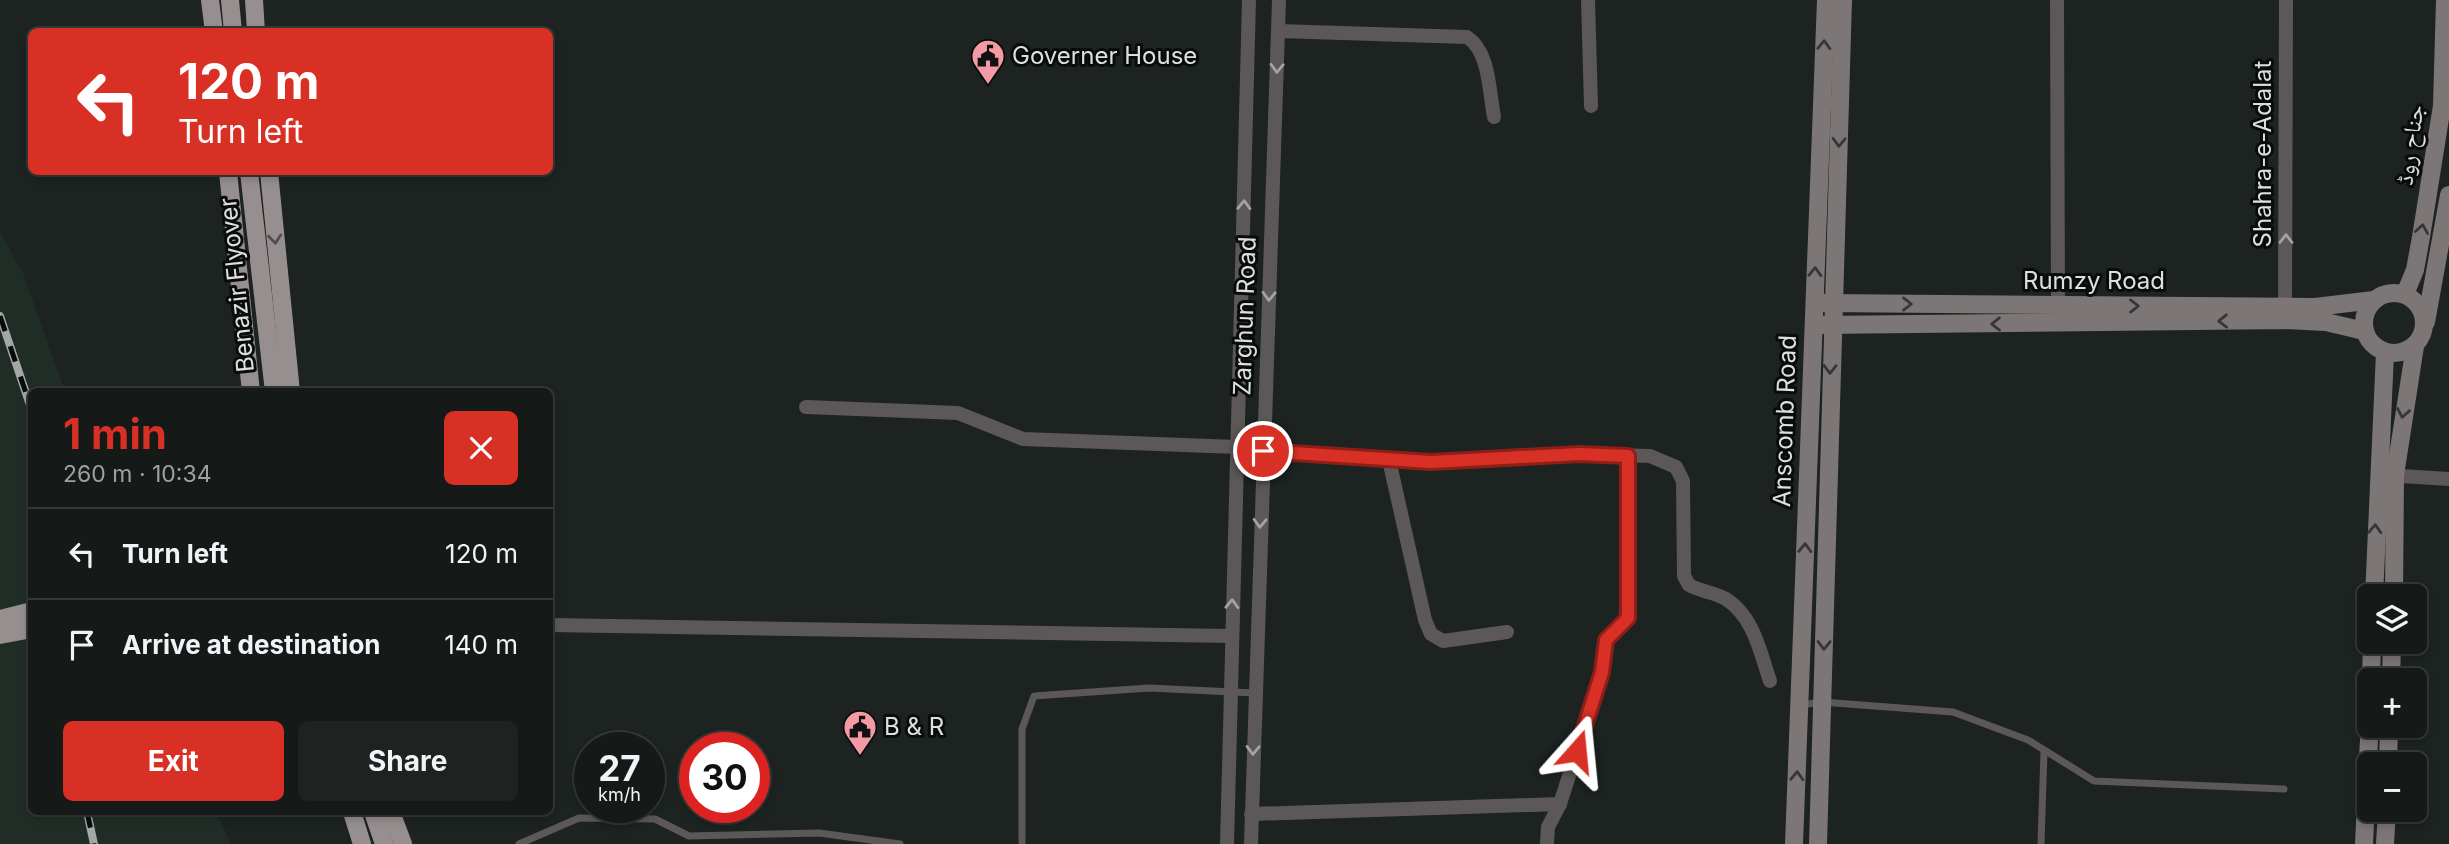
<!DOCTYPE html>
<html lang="en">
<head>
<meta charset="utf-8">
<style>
  :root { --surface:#151a18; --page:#1e2321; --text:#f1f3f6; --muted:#9da1a2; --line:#343837; --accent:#d93025 }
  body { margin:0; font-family:Inter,"Noto Naskh Arabic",sans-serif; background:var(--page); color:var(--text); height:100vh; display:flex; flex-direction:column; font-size:26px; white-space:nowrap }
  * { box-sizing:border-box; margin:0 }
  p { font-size:23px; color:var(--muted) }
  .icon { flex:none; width:38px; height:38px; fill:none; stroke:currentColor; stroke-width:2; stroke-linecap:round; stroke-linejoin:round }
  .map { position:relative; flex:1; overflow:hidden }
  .sheet { position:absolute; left:28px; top:388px; width:525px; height:427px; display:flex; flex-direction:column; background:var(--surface); border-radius:10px; box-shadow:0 4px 10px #0003,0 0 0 2px var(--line) }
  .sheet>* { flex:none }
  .guide { position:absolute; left:28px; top:28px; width:525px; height:147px; border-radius:10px; box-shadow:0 4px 10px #0003,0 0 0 2px var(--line); background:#d93025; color:#fff; overflow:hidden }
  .buttons { position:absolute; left:2357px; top:584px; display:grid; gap:14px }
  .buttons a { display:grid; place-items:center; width:70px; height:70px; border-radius:10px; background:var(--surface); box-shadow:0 4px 10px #0003,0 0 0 2px var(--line); font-size:35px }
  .speed { position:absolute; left:574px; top:732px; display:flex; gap:14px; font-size:35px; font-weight:700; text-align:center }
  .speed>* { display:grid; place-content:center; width:91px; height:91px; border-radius:50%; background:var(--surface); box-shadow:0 4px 10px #0003,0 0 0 2px var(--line); line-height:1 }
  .speed small { font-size:18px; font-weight:400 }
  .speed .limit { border:10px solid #d22; background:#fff; color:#111 }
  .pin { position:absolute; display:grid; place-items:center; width:60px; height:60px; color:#fff; margin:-30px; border:4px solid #fff; border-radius:50%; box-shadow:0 2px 7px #0007 }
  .me { position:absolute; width:77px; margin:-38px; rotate:18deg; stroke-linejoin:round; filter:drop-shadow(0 0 5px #0008) }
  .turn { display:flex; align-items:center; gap:24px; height:147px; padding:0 35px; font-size:32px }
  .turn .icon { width:91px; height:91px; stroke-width:2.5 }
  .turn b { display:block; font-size:49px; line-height:60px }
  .round { display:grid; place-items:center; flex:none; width:74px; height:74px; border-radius:10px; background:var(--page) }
  .overview { display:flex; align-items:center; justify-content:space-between; height:119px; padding:0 35px }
  h1 { font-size:42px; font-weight:700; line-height:52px; color:var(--accent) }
  .action { display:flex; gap:14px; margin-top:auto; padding:14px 35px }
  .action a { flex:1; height:80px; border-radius:10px; background:var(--accent); color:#fff; font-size:28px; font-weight:700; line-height:80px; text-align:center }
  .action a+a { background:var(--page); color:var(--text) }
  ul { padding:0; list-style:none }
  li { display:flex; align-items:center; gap:21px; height:91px; padding:0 35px; border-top:2px solid var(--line) }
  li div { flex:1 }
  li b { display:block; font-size:26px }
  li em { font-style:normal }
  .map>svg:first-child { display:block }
  .built { fill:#202d26 }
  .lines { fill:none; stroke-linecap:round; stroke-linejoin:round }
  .lane { stroke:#5c5858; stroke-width:7 }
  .street { stroke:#5c5858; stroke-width:14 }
  .secondary { stroke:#7d7677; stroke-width:18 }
  .primary { stroke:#968e8f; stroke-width:18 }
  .rail-casing { stroke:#a3a8a5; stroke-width:8 }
  .rail { stroke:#090c0a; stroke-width:5; stroke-dasharray:16; stroke-linecap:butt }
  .oneway { stroke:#373636 }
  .oneway2 { stroke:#a2a3a2 }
  .oneway3 { stroke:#504d4c }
  .route-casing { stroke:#8d1f18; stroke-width:18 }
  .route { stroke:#d93025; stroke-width:12 }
  .labels { text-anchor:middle; stroke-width:6; stroke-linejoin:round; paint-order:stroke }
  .poi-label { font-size:24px; fill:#dce1de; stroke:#090c0a; text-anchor:start }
  .street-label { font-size:24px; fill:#dce1de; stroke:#090c0a }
</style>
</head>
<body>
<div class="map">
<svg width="2449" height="844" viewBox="0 0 2449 844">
  <rect width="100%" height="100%" fill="#1c2320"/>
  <polygon class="built" points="0,232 23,273 65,392 32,392 32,812 216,812 231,844 0,844"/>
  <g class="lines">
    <g class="lane">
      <polyline points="1800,705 1822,702 1953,712 2028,740 2094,781 2284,789"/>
      <polyline points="519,844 579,818 655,819 689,836 819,833 900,844"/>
      <polyline points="1022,844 1022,729 1034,696 1149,688 1254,693"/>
      <polyline points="2041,844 2044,751"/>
    </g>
    <g class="street">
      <polyline points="1588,0 1591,106"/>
      <polyline points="2057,0 2058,306"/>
      <path d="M1279,31l188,6c23,15 22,55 27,80"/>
      <polyline points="2285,307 2286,0"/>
      <polyline points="806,407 958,413 1023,439 1237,447"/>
      <path d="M1263,451l168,11 148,-8 71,2 26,11 7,14 1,95 5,9c12,7 26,7 37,14 28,18 34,53 44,82"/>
      <polyline points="1389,460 1425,620 1431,634 1443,641 1507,632"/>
      <polyline points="2385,475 2449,479"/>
      <polyline points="550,625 1231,636"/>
      <polyline points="1251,814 1560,804"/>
      <polyline points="1227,844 1249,0"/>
      <polyline points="1251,844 1279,0"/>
      <polyline points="1547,844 1548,827 1560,804 1602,672 1606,640 1627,618 1628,456"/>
    </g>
    <g class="secondary">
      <circle cx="2394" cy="323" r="30"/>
      <polyline points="2405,294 2415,270 2421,237 2442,106 2445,0"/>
      <polyline points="1821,303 2315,307 2374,300"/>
      <polyline points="2426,322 2449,195"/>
      <polyline points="1819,325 2285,320 2326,322 2364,331"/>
      <polyline points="2374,597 2385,353"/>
      <polyline points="2394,597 2395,475 2415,346"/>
      <polyline points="2371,681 2372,642"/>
      <polyline points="2391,681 2392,642"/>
      <polyline points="2388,765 2389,726"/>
      <polyline points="1794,844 1826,0"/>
      <polyline points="1818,844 1843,0"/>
      <polyline points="2364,844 2370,718"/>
      <polyline points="2385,844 2387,810"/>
    </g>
    <g class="primary">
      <polyline points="210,0 214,32"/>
      <polyline points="230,0 233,32"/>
      <polyline points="254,0 256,32"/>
      <polyline points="228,172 251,392"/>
      <polyline points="249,172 274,392"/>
      <polyline points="269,172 291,392"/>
      <polyline points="0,619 32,611"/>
      <polyline points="0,635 32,629"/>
      <polyline points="352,812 362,844"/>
      <polyline points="373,812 384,844"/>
      <polyline points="391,812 403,844"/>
    </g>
    <defs>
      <g id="rail">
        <polyline points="0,316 32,411"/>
        <polyline points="87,812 94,844"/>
      </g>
    </defs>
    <use href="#rail" class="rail-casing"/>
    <use href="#rail" class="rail"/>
  </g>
  <defs><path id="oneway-chevron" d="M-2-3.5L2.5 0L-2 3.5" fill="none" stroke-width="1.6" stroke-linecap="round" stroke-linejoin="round" transform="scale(1.75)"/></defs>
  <g class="oneway">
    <use href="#oneway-chevron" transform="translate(1824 45) rotate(-88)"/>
    <use href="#oneway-chevron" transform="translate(1839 142) rotate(92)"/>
    <use href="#oneway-chevron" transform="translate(2422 229) rotate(-81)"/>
    <use href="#oneway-chevron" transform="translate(1815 272) rotate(-88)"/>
    <use href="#oneway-chevron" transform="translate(1907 304)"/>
    <use href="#oneway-chevron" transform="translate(2134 306)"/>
    <use href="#oneway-chevron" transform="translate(2223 321) rotate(179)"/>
    <use href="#oneway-chevron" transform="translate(1996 324) rotate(179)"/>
    <use href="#oneway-chevron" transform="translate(1830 369) rotate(91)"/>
    <use href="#oneway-chevron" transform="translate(2403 413) rotate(100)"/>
    <use href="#oneway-chevron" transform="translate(2375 529) rotate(-88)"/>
    <use href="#oneway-chevron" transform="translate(1805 548) rotate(-88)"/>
    <use href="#oneway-chevron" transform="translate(1824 645) rotate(91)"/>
    <use href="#oneway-chevron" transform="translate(1797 776) rotate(-88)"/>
  </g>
  <g class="oneway2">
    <use href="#oneway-chevron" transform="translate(1277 68) rotate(92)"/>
    <use href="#oneway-chevron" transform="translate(1244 205) rotate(-88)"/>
    <use href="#oneway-chevron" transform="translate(2286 239) rotate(-90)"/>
    <use href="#oneway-chevron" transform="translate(1269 296) rotate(92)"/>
    <use href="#oneway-chevron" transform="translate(1260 523) rotate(92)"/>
    <use href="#oneway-chevron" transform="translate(1232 604) rotate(-88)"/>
    <use href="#oneway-chevron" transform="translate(1253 750) rotate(91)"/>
  </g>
  <use class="oneway3" href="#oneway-chevron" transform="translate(275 239) rotate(84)"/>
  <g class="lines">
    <defs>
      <polyline id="route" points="1263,451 1431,462 1579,454 1628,456 1628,618 1606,640 1602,672 1577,751"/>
    </defs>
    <use href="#route" class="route-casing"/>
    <use href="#route" class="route"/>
  </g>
  <defs>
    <symbol id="civic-pin" viewBox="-11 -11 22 30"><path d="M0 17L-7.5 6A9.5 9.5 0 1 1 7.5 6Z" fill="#f49aa4" stroke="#090c0a"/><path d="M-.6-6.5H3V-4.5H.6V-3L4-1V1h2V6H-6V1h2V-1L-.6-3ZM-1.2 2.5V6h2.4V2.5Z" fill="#111"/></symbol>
  </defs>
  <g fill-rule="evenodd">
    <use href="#civic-pin" x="969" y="37" width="38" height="52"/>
    <use href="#civic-pin" x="841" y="708" width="38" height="52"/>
  </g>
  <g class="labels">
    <g class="poi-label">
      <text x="1012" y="64">Governer House</text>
      <text x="884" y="735">B &amp; R</text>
    </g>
    <g class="street-label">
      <text transform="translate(2410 145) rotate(-82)" y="8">جناح روڈ</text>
      <text transform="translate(2263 154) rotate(-90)" y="8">Shahra-e-Adalat</text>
      <text x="2094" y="289">Rumzy Road</text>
      <text transform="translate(237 285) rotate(-96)" y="8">Benazir Flyover</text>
      <text transform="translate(1245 316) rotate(-88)" y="8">Zarghun Road</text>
      <text transform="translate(1785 421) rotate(-88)" y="8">Anscomb Road</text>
    </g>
  </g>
</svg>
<div class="buttons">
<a><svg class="icon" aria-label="layers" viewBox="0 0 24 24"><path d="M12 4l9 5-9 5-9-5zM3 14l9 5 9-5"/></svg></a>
<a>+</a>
<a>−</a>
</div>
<div class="speed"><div>27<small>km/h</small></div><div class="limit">30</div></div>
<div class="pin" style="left:1263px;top:451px;background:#d93025"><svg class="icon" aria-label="arrive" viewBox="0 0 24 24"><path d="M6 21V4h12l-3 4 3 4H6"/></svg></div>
<svg class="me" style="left:1577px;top:751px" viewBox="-20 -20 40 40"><path d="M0-17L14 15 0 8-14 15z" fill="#d93025" stroke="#fff" stroke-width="4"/></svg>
<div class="guide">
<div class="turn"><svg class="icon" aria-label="left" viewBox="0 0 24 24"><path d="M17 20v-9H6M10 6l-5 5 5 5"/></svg><div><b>120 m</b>Turn left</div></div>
</div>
<section class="sheet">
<div class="overview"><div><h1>1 min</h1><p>260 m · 10:34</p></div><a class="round" style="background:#d93025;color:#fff"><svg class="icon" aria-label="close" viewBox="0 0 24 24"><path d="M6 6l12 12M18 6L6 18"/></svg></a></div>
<ul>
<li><svg class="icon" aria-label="left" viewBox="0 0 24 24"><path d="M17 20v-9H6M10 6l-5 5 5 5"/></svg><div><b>Turn left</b></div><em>120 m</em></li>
<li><svg class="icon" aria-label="arrive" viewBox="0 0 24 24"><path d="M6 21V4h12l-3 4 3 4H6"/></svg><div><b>Arrive at destination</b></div><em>140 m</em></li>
</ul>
<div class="action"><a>Exit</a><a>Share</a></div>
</section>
</div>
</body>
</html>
